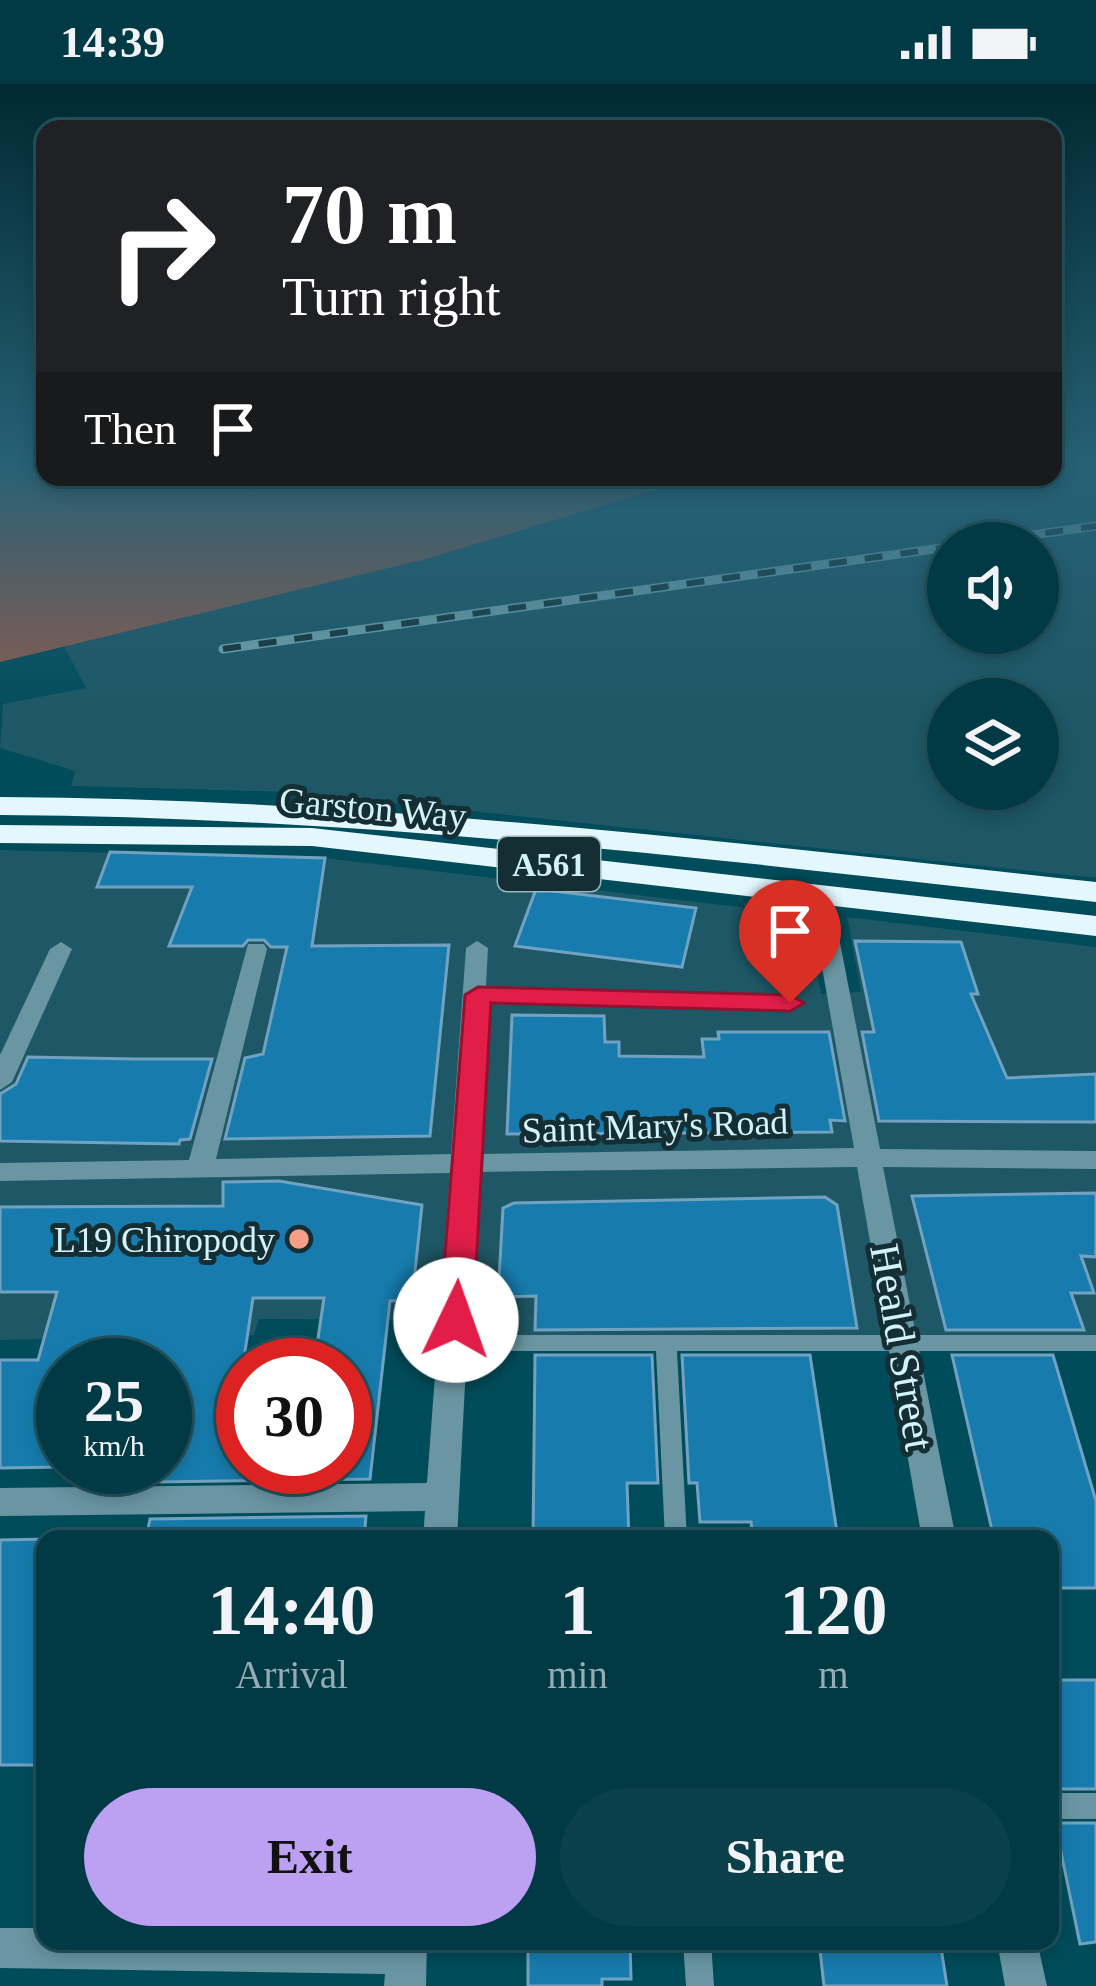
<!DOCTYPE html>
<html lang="en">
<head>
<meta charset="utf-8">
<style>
  :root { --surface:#013944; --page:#0b404b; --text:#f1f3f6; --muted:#96acb2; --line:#23535d; --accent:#bca0f2 }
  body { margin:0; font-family:Georgia,serif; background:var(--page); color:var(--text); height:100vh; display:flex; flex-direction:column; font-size:45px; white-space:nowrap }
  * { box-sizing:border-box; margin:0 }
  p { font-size:39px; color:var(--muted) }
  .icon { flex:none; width:66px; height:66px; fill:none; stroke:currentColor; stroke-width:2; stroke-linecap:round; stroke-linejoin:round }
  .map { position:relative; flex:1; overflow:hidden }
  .details { position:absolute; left:36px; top:1446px; width:1023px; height:420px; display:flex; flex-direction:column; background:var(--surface); border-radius:24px; box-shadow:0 6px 18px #0003,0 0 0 3px var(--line) }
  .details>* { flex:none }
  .hud { position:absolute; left:36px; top:36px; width:1026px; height:366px; border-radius:24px; box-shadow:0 6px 18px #0003,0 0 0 3px var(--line); background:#202124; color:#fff; overflow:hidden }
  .tools { position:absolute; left:927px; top:438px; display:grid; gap:24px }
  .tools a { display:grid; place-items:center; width:132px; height:132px; border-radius:50%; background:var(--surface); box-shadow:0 6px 18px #0003,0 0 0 3px var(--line); font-size:60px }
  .speed { position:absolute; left:36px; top:1254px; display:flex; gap:24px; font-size:60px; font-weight:700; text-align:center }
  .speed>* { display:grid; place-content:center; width:156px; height:156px; border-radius:50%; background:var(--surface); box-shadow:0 6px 18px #0003,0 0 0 3px var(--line); line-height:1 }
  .speed small { font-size:30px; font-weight:400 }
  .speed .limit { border:18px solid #d22; background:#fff; color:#111 }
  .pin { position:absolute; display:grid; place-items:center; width:102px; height:102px; color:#fff; margin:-123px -51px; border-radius:50% 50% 50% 0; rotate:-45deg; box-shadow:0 0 12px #0007 }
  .pin .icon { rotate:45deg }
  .me { position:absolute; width:132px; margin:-66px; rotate:3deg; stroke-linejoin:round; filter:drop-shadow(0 0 9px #0008) }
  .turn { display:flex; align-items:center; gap:42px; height:252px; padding:0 48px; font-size:54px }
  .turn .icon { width:156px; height:156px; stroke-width:2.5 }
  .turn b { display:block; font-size:84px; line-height:102px }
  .then { display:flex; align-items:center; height:114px; padding:0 48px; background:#0003; gap:24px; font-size:45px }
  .eta { display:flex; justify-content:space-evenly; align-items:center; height:204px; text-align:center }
  .eta b { font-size:72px; font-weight:800; line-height:84px }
  .button { display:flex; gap:24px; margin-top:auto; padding:24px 48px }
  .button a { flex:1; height:138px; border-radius:72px; background:var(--accent); color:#111; font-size:48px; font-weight:800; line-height:138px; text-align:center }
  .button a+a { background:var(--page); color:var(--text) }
  .status { display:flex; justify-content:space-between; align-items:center; height:84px; padding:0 60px; background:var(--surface); direction:ltr }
  .status svg { height:33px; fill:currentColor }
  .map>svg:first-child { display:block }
  .built { fill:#1e5765; fill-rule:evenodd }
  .green { fill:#935b4b }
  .building { fill:#177cad; stroke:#72a2c1; stroke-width:3; fill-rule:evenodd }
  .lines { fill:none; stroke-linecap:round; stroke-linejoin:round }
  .lane { fill:#6996a2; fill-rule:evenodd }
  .street { fill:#6996a2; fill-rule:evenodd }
  .highway { fill:#e3f7fd; fill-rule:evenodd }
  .rail-casing { stroke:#7badb7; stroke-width:9 }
  .rail { stroke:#142e34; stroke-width:6; stroke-dasharray:18; stroke-linecap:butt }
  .route { fill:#e11d48; stroke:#92132f; stroke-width:3 }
  .poi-dot { fill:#f49f86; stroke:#142e34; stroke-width:4.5 }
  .labels { text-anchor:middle; stroke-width:10; stroke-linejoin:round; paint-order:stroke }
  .shield { fill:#142e34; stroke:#9ab7bf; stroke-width:3 }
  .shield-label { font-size:33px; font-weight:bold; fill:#d3f2fa }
  .street-label { font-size:36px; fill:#d3f2fa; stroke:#142e34 }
  .poi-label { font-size:36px; fill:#d3f2fa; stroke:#142e34; text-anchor:end }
  .near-street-label { font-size:42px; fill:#d3f2fa; stroke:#142e34 }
</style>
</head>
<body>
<div class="status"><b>14:39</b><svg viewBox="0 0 49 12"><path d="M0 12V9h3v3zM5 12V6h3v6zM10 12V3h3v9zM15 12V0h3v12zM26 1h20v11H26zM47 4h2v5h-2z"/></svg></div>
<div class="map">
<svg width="1096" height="1902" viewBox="0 0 1096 1902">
  <rect width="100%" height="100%" fill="#014c5a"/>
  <g class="built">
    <path d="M1053,378h43v416l-803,-86 -222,-6 4,-15 -75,-23 3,-44 83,-16 -22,-42 362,-87 271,-82h356zM948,459h90v90h-90zM948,615h90v90h-90z"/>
    <polygon points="0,766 325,774 806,831 821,910 861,908 847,833 1096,863 1096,1258 456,1259 455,1236 259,1235 254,1251 0,1256"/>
  </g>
  <polygon class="green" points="0,378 45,378 45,393 697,393 426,475 0,578"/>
  <g class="building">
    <polygon points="110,768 325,774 312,862 449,861 430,1052 225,1055 245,974 263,970 287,863 271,863 264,856 248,856 243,862 169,862 192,803 97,803"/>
    <polygon points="536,805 696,824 682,883 515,862"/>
    <polygon points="855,857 961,858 978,910 971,910 1007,994 1096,990 1096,1038 879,1037 862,948 874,948"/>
    <polygon points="512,931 604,932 605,958 619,958 619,972 704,973 702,955 719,955 718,948 829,948 845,1037 830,1036 832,1048 507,1050"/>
    <polygon points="28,973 136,975 212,975 190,1055 180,1056 179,1060 0,1057 0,1010 16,1000"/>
    <path d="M279,1097l143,24 -10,95 -22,1 -20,178 -214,3 3,-15h6v-102h-102v102l-63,1v-108h38l19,-68h-57v-85l223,-1v-24zM253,1214h71l-10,67h31v102h-102v-102z"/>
    <polygon points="1096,1109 1096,1173 1081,1172 1094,1209 1071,1209 1084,1246 946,1246 912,1112"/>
    <polygon points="825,1113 837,1121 857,1244 535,1246 536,1212 498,1213 503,1124 514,1119"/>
    <polygon points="535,1271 652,1271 658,1399 627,1399 629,1455 533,1455"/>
    <polygon points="682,1271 810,1271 838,1455 753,1455 751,1438 700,1438 697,1399 689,1399"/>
    <polygon points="952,1271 1053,1271 1096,1417 1096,1504 1050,1504 1050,1455 994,1455"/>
    <polygon points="366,1432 364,1455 146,1455 150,1435"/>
    <polygon points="45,1455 45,1681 0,1681 0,1456"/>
    <rect x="1050" y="1596" width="46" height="109"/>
    <polygon points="1055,1739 1096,1739 1096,1858 1080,1860"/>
    <polygon points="528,1857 630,1857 631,1895 602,1895 602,1902 528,1902"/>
    <polygon points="819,1857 940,1857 947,1902 824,1902"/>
  </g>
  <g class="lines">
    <g class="lane">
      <polygon points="478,906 790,914 798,919 790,924 472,915 470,911"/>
      <polygon points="456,1251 1096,1251 1096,1267 677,1267 687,1455 665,1455 656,1267 456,1267 449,1265 446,1259 449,1253"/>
      <rect x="1050" y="1709" width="46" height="26"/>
      <polygon points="683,1857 711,1857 714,1902 686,1902"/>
    </g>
    <g class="street">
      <polygon points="825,831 836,838 880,1065 1096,1067 1096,1085 883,1083 956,1455 922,1455 857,1083 476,1088 457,1455 423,1455 425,1427 0,1432 0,1404 427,1399 450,1089 0,1097 0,1079 189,1076 248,860 264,860 267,865 216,1075 451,1070 466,864 477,857 488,864 477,1070 854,1064 814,838"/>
      <polygon points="61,858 72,865 12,998 0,1006 0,971 50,865"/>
      <polygon points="0,1844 45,1844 45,1857 427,1857 426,1902 384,1902 385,1890 0,1884"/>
      <polygon points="997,1857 1037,1857 1047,1902 1005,1902"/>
    </g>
    <g class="highway">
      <path d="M0,713c368,2 731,45 1096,85v20c-365,-41 -728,-85 -1096,-87z"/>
      <polygon points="0,741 312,744 1096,832 1096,852 312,762 0,759"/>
    </g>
    <defs>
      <g id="rail">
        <polyline points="974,459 1096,442"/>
        <polyline points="223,565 948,463"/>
      </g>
    </defs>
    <use href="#rail" class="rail-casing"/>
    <use href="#rail" class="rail"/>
  </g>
  <linearGradient id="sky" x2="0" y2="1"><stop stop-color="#012a32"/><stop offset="0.59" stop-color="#276176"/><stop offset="1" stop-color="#276176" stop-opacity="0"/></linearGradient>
  <rect width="1096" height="645" fill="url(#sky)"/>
  <polygon class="route" points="478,903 790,911 804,919 790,927 491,919 473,1236 468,1245 456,1249 445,1245 440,1236 465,911"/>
  <circle class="poi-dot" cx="299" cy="1155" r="12"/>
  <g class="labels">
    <rect class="shield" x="498" y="753" width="102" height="54" rx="9"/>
    <g class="shield-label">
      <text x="549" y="792">A561</text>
    </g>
    <g class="street-label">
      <text transform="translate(373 723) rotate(5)" y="13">Garston Way</text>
      <text transform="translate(655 1041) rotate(-2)" y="13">Saint Mary's Road</text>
    </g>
    <g class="poi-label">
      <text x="275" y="1168">L19 Chiropody</text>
    </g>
    <g class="near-street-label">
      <text transform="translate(903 1263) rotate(80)" y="15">Heald Street</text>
    </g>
  </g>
</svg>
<div class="tools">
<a><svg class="icon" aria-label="sound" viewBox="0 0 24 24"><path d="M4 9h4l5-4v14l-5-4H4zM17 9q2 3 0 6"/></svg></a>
<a><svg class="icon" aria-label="layers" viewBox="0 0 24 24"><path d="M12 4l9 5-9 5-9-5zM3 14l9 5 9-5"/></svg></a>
</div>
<div class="speed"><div>25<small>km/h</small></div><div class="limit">30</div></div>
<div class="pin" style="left:790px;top:919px;background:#d93025"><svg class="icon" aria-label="arrive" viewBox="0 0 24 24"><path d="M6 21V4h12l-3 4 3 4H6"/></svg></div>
<svg class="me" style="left:456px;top:1236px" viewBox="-20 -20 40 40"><circle r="19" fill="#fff"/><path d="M0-13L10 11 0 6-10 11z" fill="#e11d48"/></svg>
<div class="hud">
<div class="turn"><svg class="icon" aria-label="right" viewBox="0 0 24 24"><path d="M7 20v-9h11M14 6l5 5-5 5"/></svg><div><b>70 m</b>Turn right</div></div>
<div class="then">Then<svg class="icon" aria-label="arrive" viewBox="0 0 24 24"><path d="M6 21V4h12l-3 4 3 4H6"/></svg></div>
</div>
<section class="details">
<div class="eta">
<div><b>14:40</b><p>Arrival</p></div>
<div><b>1</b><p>min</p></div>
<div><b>120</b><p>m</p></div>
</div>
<div class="button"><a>Exit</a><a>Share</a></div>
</section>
</div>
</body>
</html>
